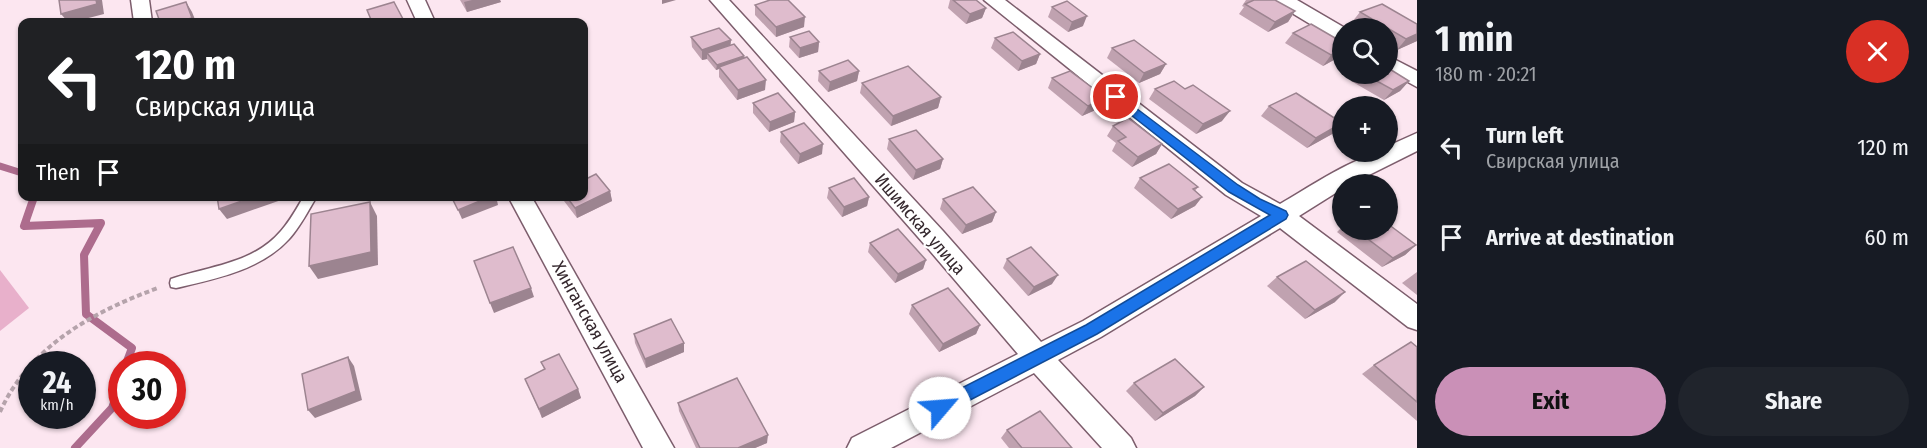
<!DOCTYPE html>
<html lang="en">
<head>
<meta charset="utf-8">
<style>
  :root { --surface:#171b24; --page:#20242c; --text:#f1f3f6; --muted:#9ea1a6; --accent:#ca90b7 }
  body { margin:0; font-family:"Fira Sans Condensed",sans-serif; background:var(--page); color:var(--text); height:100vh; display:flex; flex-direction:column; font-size:22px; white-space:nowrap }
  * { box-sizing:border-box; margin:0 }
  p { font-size:20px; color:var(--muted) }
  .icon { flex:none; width:33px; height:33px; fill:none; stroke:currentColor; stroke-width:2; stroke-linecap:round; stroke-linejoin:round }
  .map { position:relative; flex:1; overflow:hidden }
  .drawer { display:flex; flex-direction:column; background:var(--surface); width:510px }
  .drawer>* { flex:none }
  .banner { position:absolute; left:18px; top:18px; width:570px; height:183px; border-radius:12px; box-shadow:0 2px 4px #0004; background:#202124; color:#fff; overflow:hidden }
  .buttons { position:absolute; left:1332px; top:18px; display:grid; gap:12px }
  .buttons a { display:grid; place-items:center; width:66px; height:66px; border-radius:50%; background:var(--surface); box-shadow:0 2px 4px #0004; font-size:30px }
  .speed { position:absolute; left:18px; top:351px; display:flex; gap:12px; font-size:30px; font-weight:700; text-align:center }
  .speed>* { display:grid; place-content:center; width:78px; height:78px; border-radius:50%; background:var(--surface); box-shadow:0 2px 4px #0004; line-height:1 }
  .speed small { font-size:15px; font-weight:400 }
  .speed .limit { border:9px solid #d22; background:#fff; color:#111 }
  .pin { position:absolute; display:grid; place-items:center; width:51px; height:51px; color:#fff; margin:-26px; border:3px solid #fff; border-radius:50%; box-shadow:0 2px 6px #0007 }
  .me { position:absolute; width:66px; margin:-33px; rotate:63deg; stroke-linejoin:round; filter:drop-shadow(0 0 4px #0008) }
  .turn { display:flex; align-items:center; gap:21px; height:126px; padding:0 18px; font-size:27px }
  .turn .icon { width:78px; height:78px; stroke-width:2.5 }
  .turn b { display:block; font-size:42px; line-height:51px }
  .then { display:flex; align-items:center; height:57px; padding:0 18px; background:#0003; gap:12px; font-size:22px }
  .round { display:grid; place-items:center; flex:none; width:63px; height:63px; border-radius:32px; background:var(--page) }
  .head { display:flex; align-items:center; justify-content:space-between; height:102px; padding:0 18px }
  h1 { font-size:36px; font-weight:700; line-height:45px }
  .button { display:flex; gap:12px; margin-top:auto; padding:12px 18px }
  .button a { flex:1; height:69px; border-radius:36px; background:var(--accent); color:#111; font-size:24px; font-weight:700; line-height:69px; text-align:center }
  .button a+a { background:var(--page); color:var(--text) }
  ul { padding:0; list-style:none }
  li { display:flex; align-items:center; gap:18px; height:90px; padding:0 18px }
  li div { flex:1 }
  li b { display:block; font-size:22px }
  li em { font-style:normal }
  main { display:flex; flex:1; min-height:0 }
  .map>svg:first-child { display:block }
  .green { fill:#e8b0cb }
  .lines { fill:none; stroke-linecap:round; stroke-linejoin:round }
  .stream-far1 { stroke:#ad6c8d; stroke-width:7 }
  .stream { stroke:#ad6c8d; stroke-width:8 }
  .service-casing { stroke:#7c5d6c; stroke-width:3 }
  .minor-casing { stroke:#7c5d6c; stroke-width:3 }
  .path { stroke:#b5a3ab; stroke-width:4; stroke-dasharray:5 3; stroke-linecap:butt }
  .service { fill:#fff; fill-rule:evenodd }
  .minor { fill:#fff; fill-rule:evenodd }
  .wall { fill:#c0a2b0 }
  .shaded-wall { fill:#9c8490 }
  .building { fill:#dfbccd; stroke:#9c8490; stroke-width:1.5 }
  .route { fill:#1a73e8; stroke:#114b97; stroke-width:1.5 }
  .labels { text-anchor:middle; stroke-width:4.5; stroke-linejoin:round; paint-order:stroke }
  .street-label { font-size:18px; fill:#35282e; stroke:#fff }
</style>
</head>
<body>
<main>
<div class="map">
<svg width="1417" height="448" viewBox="0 0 1417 448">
  <rect width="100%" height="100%" fill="#fce6f0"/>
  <polygon class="green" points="0,270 29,308 0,331"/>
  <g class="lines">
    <g class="stream-far1">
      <polyline points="0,166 22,173"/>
      <polyline points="33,198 34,196"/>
    </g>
    <g class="stream">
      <polyline points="34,197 24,226 101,223 84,255 86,314 132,348 126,364"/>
      <polyline points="75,448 112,408 122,380"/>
    </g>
    <defs>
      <path id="service" d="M304,196h13c-9,15 -17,31 -28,43 -28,31 -74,40 -113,49l-5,-1 -1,-4 1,-4c38,-13 82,-15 110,-48 9,-10 16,-23 23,-35z"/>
      <g id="minor">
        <polygon points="131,0 149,0 152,22 134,22"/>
        <polygon points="407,0 425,0 435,22 417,22"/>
        <path d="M710,0h19l214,231 98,111 42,-21 178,-105 -35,-21 -242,-195h21l237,183 38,21c25,-14 80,-52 108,-52v-6l29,-13v18l-66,33h-9v5l-43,27 118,88v26l-9,-3 -128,-99 -179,109 -43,23 73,78 5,10h-34l-68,-75 -143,75h-44l5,-10 166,-84 -93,-109z"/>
        <polygon points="1275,0 1297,0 1345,28 1342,28 1342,41 1335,39 1277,4"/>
        <polygon points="1388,56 1417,71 1417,87 1388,71"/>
        <polygon points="508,196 531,196 674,448 643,448"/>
      </g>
    </defs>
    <use href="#service" class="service-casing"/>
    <use href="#minor" class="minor-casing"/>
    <path class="path" d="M0,412c29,-65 94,-101 158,-124"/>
    <use href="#service" class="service"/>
    <use href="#minor" class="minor"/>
  </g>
  <g class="wall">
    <polygon points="460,0 500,0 501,2 467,12"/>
    <polygon points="950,0 976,0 986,8 982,18 966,24 948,8"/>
    <polygon points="1246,0 1275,0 1295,11 1288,22 1268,32 1239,14 1244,7 1242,6"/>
    <polygon points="755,5 804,27 776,37 755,15"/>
    <polygon points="1052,7 1083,26 1068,32 1048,17"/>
    <polygon points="1360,12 1417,24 1417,41 1397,50 1388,44 1388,28 1362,28 1352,22"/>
    <polygon points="1293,33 1341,56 1323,66 1285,43"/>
    <polygon points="691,37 731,40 730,45 744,58 765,90 737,100 719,77 719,69 716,70 707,59 702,60 692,47"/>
    <polygon points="790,37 819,42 818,52 799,58 789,47"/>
    <polygon points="995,38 1040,54 1036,64 1018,71 991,48"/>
    <polygon points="1112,48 1166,64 1160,74 1139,83 1107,58"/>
    <polygon points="819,71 859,71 857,81 828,92 818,81"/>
    <polygon points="1357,74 1388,74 1409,81 1400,91 1384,100 1351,81"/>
    <polygon points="1052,78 1100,108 1082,116 1048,88"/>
    <polygon points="862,83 941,97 938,108 891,126 860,93"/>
    <polygon points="1155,89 1222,121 1196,134 1149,99"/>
    <polygon points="753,103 795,112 794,122 769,132 753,113"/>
    <polygon points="1269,106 1334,133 1307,148 1261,116"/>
    <polygon points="1113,126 1162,144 1156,154 1132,167 1112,151 1116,143 1107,136"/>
    <polygon points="781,132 822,154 798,164 780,142"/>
    <polygon points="889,139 943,159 940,169 913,180 887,149"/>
    <polygon points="1140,178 1198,187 1195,191 1202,197 1195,206 1171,219 1134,188"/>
    <polygon points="829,188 869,197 867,206 842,217 827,198"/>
    <polygon points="610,191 612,201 577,218 564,201 563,196 584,196"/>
    <polygon points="943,199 996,212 992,222 962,234 940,209"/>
    <polygon points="1342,227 1342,230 1388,230 1416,245 1405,255 1382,267 1337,232"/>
    <polygon points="870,243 926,260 923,269 895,283 868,252"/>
    <polygon points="1007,259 1052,284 1028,296 1003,268"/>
    <polygon points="1417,272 1417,295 1402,283"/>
    <polygon points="1277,277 1335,302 1305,319 1267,286"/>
    <polygon points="912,305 980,325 976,334 939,352 909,314"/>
    <polygon points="634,334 684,352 646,368 635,343"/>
    <polygon points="1417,347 1417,421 1362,374 1374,365"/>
    <polygon points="541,362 578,389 581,398 542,418 525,379 544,369"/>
    <polygon points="1134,383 1204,387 1195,396 1155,421 1126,391"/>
    <polygon points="678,403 767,443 755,448 696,448 679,411"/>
    <polygon points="1007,430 1072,448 1009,448 1001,438"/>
  </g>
  <g class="shaded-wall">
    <polygon points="96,0 102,0 104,14 73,22 68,22 61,14"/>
    <polygon points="472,0 500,0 501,2 467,12 464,2"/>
    <polygon points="662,0 676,0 662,4"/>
    <polygon points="186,2 192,12 196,22 177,22"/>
    <polygon points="986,8 982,18 966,24 970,14"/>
    <polygon points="1295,11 1288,22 1268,32 1275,22"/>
    <polygon points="1087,16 1083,26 1068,32 1072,22"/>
    <polygon points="805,17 804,27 776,37 776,27"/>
    <polygon points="1417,34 1417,41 1397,50 1406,39"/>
    <polygon points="731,40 730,51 707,53 707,59 702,60 702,50"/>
    <polygon points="819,42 818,52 799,58 800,48"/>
    <polygon points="1342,49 1342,54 1341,56 1323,66 1331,55"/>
    <polygon points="1040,54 1036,64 1018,71 1022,61"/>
    <polygon points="744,56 744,61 719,67 719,69 716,70 717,65"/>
    <polygon points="1166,64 1160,74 1139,83 1144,73"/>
    <polygon points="859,71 857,81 828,92 830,82"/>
    <polygon points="766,80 765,90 737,100 738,90"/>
    <polygon points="1409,81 1400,91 1384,100 1393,90"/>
    <polygon points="941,97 938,108 891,126 893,116"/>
    <polygon points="1106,98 1100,108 1082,116 1088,106"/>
    <polygon points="1230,111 1222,121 1196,134 1203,124"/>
    <polygon points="795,112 794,122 769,132 770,122"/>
    <polygon points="1342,123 1334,133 1307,148 1316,138"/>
    <polygon points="823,144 822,154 798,164 800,154"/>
    <polygon points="1162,144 1156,154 1132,167 1138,157"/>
    <polygon points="943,159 940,169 913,180 916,170"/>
    <polygon points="610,191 612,201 577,218 575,208"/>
    <polygon points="256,196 287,196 287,198 227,219 219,209"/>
    <polygon points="492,196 496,196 498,205 462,219 458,210"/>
    <polygon points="869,197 867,206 842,217 844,207"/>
    <polygon points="1202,197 1195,206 1171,219 1178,209"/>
    <polygon points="370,202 377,216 378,265 318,279 309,266"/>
    <polygon points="996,212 992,222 962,234 966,225"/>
    <polygon points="1416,245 1405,255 1382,267 1393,258"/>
    <polygon points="926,260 923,269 895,283 898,274"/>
    <polygon points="1058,275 1052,284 1028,296 1034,287"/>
    <polygon points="531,288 534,297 494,313 490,303"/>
    <polygon points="1345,292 1335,302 1305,319 1315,310"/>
    <polygon points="980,325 976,334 939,352 943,344"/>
    <polygon points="684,343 684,352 646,368 645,359"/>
    <polygon points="348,357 354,366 362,400 315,418 308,410"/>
    <polygon points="1204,387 1195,396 1155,421 1163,413"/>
    <polygon points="578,389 581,398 542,418 539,409"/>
    <polygon points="768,435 767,443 755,448 738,448"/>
  </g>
  <g class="building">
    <polygon points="59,0 96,0 97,4 61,14"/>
    <polygon points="770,0 788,0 805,17 776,27 755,5"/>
    <polygon points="953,0 976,0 986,8 970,14"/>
    <polygon points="1254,0 1275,0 1295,11 1275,22 1245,4"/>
    <polygon points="1067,1 1087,16 1072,22 1052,7"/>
    <polygon points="186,2 192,18 177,22 160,22 156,11"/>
    <polygon points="394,2 404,21 399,22 372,22 367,10"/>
    <polygon points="1382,4 1417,24 1417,34 1406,39 1360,12"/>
    <polygon points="1311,24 1342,42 1342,49 1331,55 1293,33"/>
    <polygon points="719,28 731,40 702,50 691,37"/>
    <polygon points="809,31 819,42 800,48 790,37"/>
    <polygon points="1013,32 1040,54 1022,61 995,38"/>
    <polygon points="1134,40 1166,64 1144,73 1112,48"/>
    <polygon points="734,44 744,56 717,65 707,53"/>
    <polygon points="747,57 766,80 738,90 719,67"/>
    <polygon points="848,60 859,71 830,82 819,71"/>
    <polygon points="908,66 941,97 893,116 862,83"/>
    <polygon points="1388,68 1409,81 1393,90 1364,74 1388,74"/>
    <polygon points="1070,71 1106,98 1088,106 1052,78"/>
    <polygon points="1174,81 1185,89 1193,85 1230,111 1203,124 1155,89"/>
    <polygon points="778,93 795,112 770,122 753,103"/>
    <polygon points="1296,93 1342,123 1316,138 1269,106"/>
    <polygon points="1128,118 1162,144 1138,157 1118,141 1126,137 1113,126"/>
    <polygon points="804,123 823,144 800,154 781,132"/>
    <polygon points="916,130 943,159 916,170 889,139"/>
    <polygon points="1169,164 1198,187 1193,189 1202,197 1178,209 1140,178"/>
    <polygon points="596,174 610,191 575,208 566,196 584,196 584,180"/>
    <polygon points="854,178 869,197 844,207 829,188"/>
    <polygon points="973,187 996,212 966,225 943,199"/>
    <polygon points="217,196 256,196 219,209"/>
    <polygon points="451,196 492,196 458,210"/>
    <polygon points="370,202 371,252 309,266 311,214"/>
    <polygon points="1388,224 1416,245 1393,258 1356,230 1388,230"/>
    <polygon points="898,229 926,260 898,274 870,243"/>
    <polygon points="513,247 531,288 490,303 474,261"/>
    <polygon points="1031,247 1058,275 1034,287 1007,259"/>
    <polygon points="1306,261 1345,292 1315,310 1277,277"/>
    <polygon points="948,288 980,325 943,344 912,305"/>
    <polygon points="671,319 684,343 645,359 634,334"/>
    <polygon points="1411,342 1417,347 1417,402 1374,365"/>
    <polygon points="559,354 578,389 539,409 525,379 545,369 541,362"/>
    <polygon points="348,357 356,391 308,410 302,374"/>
    <polygon points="1175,359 1204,387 1163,413 1134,383"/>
    <polygon points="737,378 768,435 738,448 700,448 678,403"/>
    <polygon points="1040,411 1072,448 1022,448 1007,430"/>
  </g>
  <polygon class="route" points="1116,93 1238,185 1260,199 1286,211 1288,215 1286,219 1097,334 945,413 940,415 934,413 931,408 934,402 1086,325 1270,215 1229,192 1112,100 1110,97"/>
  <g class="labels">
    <g class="street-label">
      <text transform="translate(920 224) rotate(49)" y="6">Ишимская улица</text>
      <text transform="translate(590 322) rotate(61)" y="6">Хинганская улица</text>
    </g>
  </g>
</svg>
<div class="buttons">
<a><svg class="icon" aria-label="search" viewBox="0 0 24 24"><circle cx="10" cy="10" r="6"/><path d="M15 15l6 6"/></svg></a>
<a>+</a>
<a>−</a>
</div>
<div class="speed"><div>24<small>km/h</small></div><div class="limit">30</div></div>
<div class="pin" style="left:1116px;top:97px;background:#d93025"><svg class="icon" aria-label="arrive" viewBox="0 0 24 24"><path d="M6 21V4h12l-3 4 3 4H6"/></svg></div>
<svg class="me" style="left:940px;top:408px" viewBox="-20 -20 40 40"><circle r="19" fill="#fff"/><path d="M0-13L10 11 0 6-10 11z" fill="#1a73e8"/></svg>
<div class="banner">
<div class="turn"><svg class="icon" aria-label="left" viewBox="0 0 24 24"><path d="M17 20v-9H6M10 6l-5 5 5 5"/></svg><div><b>120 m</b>Свирская улица</div></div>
<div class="then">Then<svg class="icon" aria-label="arrive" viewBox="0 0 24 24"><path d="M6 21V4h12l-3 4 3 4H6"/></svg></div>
</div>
</div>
<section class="drawer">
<div class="head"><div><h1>1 min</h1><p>180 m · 20:21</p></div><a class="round" style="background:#d93025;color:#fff"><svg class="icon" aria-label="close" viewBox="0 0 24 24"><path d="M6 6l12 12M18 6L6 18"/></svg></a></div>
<ul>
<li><svg class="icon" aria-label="left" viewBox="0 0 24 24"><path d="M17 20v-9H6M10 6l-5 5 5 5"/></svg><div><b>Turn left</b><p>Свирская улица</p></div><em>120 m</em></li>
<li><svg class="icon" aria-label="arrive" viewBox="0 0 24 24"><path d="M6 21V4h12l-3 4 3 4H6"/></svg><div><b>Arrive at destination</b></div><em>60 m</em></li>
</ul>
<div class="button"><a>Exit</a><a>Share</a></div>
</section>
</main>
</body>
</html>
